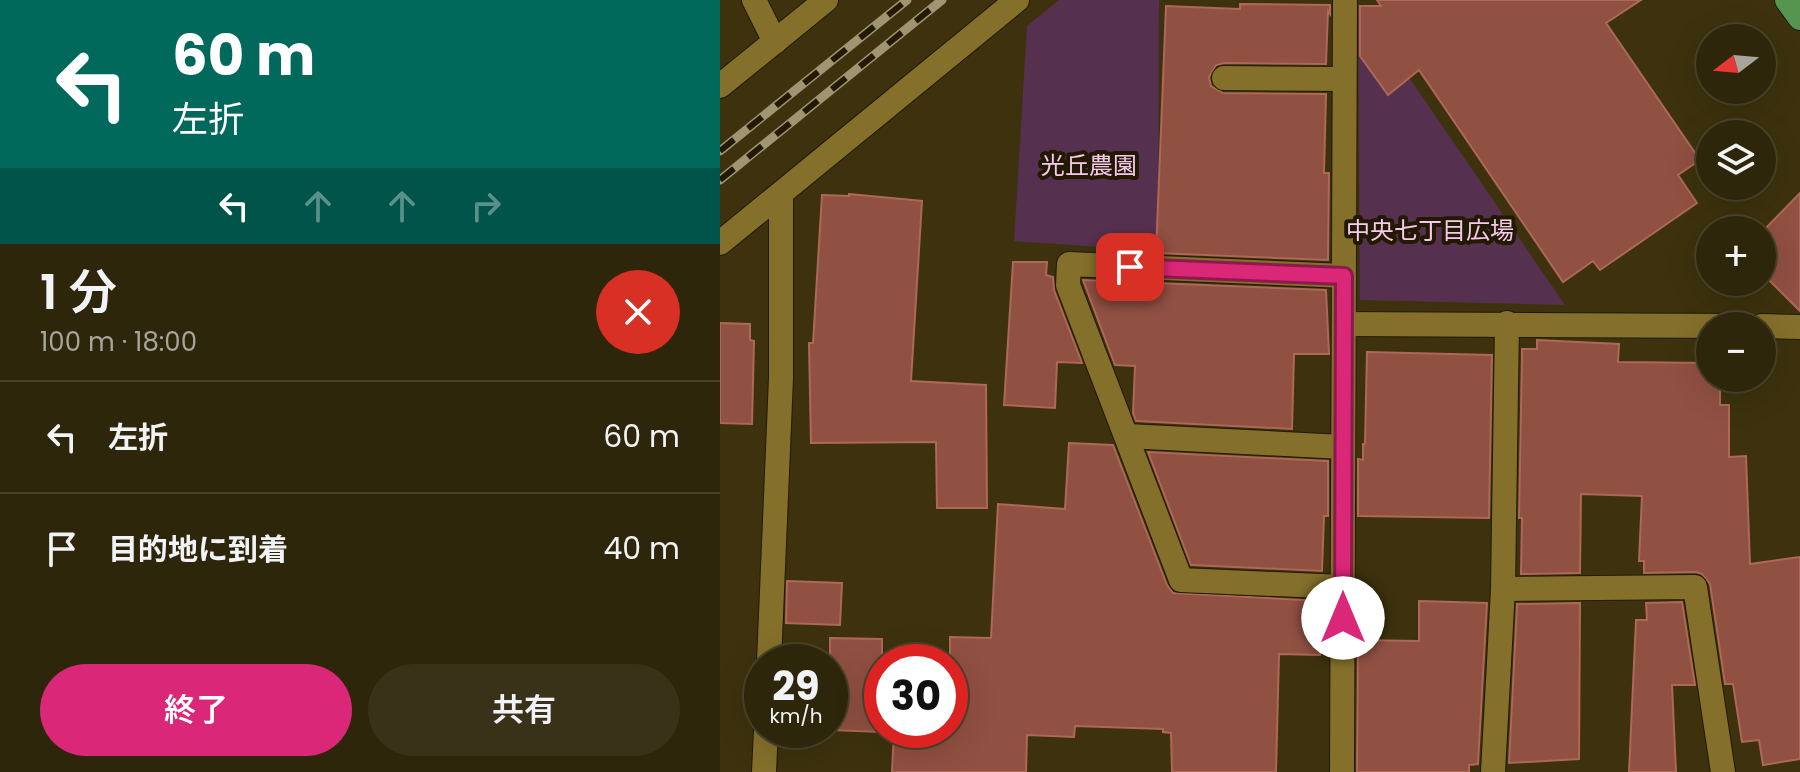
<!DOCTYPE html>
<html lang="ja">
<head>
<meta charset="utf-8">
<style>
  :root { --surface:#2e260a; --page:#3a3218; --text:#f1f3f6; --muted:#a7a59c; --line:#49432b; --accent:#db2777 }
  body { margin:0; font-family:Poppins,"Noto Sans JP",sans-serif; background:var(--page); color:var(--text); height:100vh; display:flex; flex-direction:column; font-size:30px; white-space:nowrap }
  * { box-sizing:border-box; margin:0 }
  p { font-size:26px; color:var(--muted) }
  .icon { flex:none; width:44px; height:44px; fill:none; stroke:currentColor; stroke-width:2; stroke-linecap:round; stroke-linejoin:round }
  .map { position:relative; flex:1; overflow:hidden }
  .drawer { display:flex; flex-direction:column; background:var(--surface); width:720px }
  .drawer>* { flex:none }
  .top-card { background:#00695c; color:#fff; overflow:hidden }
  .needle { width:52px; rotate:254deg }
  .controls { position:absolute; left:976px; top:24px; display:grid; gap:16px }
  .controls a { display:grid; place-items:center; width:80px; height:80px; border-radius:50%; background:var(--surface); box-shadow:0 8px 32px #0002,0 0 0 2px var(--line); font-size:40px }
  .speed { position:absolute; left:24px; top:644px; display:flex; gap:16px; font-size:40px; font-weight:700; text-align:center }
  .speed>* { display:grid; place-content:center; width:104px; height:104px; border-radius:50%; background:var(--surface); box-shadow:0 8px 32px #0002,0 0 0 2px var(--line); line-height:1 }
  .speed small { font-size:20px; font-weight:400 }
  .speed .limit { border:12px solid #d22; background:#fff; color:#111 }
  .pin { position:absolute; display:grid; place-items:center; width:68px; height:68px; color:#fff; margin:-34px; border-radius:16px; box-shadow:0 4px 12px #0006 }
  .me { position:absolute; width:88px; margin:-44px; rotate:0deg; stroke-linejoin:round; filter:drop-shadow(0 0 6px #0008) }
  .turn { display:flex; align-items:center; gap:28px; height:168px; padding:0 40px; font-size:36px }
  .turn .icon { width:104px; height:104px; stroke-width:2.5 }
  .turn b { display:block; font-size:56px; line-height:68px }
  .lanes { display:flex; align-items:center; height:76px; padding:0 40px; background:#0003; justify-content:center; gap:40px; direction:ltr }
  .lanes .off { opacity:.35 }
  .round { display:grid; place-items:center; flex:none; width:84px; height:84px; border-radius:42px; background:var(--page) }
  .headline { display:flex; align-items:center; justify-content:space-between; height:136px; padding:0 40px }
  h1 { font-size:48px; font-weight:600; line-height:60px }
  .button { display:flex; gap:16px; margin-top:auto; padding:16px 40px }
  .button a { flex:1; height:92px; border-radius:48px; background:var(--accent); color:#fff; font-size:32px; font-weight:600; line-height:92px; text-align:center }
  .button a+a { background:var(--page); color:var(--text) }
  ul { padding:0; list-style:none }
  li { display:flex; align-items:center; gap:24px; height:112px; padding:0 40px; border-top:2px solid var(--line) }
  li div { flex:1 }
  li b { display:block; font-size:30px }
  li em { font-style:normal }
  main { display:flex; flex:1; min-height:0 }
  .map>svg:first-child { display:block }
  .green { fill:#55304f }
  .building { fill:#905042; stroke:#ad6858; stroke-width:2 }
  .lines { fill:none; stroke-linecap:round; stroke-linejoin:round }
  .service-casing { stroke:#211b05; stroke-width:26 }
  .minor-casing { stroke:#211b05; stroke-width:26 }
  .primary-casing { stroke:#211b05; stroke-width:26 }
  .service { stroke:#84702a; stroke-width:24 }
  .minor { stroke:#84702a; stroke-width:24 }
  .primary { stroke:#56954f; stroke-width:24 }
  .rail-casing { stroke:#a09572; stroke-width:9 }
  .rail { stroke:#221a00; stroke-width:6; stroke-dasharray:18; stroke-linecap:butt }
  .route-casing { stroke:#8e194d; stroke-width:20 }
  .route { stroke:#db2777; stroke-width:14 }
  .labels { text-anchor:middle; stroke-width:8; stroke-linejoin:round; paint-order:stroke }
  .park-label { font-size:24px; fill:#f6c8ed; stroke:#221a00 }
</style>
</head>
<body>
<main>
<section class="drawer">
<div class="top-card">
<div class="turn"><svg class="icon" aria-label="left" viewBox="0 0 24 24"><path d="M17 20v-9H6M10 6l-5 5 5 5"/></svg><div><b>60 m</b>左折</div></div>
<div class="lanes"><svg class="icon" aria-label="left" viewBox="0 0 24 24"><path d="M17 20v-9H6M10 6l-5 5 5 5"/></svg><svg class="icon off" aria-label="ahead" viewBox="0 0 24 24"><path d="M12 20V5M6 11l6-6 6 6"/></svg><svg class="icon off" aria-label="ahead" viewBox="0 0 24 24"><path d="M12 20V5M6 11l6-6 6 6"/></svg><svg class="icon off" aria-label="right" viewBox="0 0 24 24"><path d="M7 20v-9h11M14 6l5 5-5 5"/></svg></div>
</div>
<div class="headline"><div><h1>1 分</h1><p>100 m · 18:00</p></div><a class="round" style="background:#d93025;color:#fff"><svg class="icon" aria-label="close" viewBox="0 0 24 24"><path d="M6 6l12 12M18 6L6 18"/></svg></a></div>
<ul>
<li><svg class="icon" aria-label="left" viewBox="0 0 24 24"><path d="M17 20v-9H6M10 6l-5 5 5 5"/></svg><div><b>左折</b></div><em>60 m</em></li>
<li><svg class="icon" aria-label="arrive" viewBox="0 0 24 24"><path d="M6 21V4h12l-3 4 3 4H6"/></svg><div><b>目的地に到着</b></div><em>40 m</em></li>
</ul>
<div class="button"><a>終了</a><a>共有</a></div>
</section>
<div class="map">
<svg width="1080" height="772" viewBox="0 0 1080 772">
  <rect width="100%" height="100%" fill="#3d320d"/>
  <g class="green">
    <polygon points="339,0 439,0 438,251 294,241 307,26"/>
    <polygon points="638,3 845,305 640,300"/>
  </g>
  <g class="building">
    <polygon points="657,0 921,0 886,23 980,160 958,175 977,203 880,270 873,261 843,282 699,70 668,95 640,56 640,6 661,6"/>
    <polygon points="520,4 610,5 610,14 608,11 606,64 504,63 496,65 489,77 491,86 503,93 606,94 604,173 609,173 608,260 436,253 446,6 520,9"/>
    <polygon points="1080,193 1080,311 1042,273 1042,232"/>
    <polygon points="129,194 202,201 191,381 266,385 267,508 217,508 216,442 91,443 89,343 93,343 102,195 129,196"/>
    <polygon points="293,262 327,262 326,275 333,277 334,290 362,363 337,362 335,408 284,405"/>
    <polygon points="363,280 606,290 609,354 574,354 572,429 416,421 413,413 415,366 395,365"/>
    <polygon points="0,323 30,324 30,340 34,341 32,424 0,423"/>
    <polygon points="817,340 899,344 898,362 990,363 990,378 1000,378 1000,405 1009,405 1009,457 1026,456 1030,564 1080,557 1080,759 1043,765 1039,740 1022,742 1013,684 1005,684 990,584 982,574 976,572 924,573 924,561 919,561 922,496 861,494 860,573 801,574 802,518 799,518 802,355 802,349 817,349"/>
    <polygon points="647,352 772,355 769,518 638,516 638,459 643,460 643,444 645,444"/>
    <polygon points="349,443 393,445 447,585 453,593 601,601 600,655 559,654 556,772 452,772 451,733 443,732 443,729 355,726 354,737 307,735 306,772 172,772 174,730 230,730 230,637 271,638 278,504 345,509"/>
    <polygon points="428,452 608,461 608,516 604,516 602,571 471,565"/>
    <polygon points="67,581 122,583 120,625 66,623"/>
    <polygon points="699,601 767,603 758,764 749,765 749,772 637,772 638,640 699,641"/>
    <polygon points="962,602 975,685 952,685 956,772 909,772 916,620 927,620 926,603"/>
    <polygon points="860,603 859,759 789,763 797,604"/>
    <polygon points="110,638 162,639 162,732 110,730"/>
  </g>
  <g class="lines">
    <defs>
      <g id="service">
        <polyline points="504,78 624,79"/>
        <polyline points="407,436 623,447"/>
        <polyline points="623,587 461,580 348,285 349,264 624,276"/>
        <polyline points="783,589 975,587 1003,772"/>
        <polyline points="773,772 783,589 787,323"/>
      </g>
      <g id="minor">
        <polyline points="34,0 55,42"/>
        <polyline points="0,86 106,0"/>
        <polyline points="0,243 297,0"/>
        <polyline points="624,324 1023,326"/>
        <polyline points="1042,326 1080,327"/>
        <polyline points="49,662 61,378 61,194"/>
        <polyline points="44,772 46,730"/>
        <polyline points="622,772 625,0"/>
      </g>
      <polyline id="primary" points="1067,0 1080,18"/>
    </defs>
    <use href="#service" class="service-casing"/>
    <use href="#minor" class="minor-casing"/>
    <use href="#primary" class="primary-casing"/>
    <use href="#service" class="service"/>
    <use href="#minor" class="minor"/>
    <use href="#primary" class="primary"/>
    <defs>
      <g id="rail">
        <polyline points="0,151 187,0"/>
        <polyline points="0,180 222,0"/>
      </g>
    </defs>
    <use href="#rail" class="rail-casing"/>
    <use href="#rail" class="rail"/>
  </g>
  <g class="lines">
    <defs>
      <polyline id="route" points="410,267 624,276 623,618"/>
    </defs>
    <use href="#route" class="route-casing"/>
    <use href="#route" class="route"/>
  </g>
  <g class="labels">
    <g class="park-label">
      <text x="369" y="174">光丘農園</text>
      <text x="710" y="239">中央七丁目広場</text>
    </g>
  </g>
</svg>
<div class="controls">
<a><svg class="needle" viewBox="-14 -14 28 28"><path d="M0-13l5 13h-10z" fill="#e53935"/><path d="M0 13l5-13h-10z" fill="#a7a59c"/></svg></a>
<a><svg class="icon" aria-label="layers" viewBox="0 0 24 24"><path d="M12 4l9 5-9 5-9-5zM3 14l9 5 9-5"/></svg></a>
<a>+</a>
<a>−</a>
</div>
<div class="speed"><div>29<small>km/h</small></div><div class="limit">30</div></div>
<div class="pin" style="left:410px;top:267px;background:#d93025"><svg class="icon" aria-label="arrive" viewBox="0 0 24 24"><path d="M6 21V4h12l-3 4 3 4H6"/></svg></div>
<svg class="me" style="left:623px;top:618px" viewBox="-20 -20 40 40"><circle r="19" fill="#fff"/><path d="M0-13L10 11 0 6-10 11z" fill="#db2777"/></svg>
</div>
</main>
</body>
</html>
